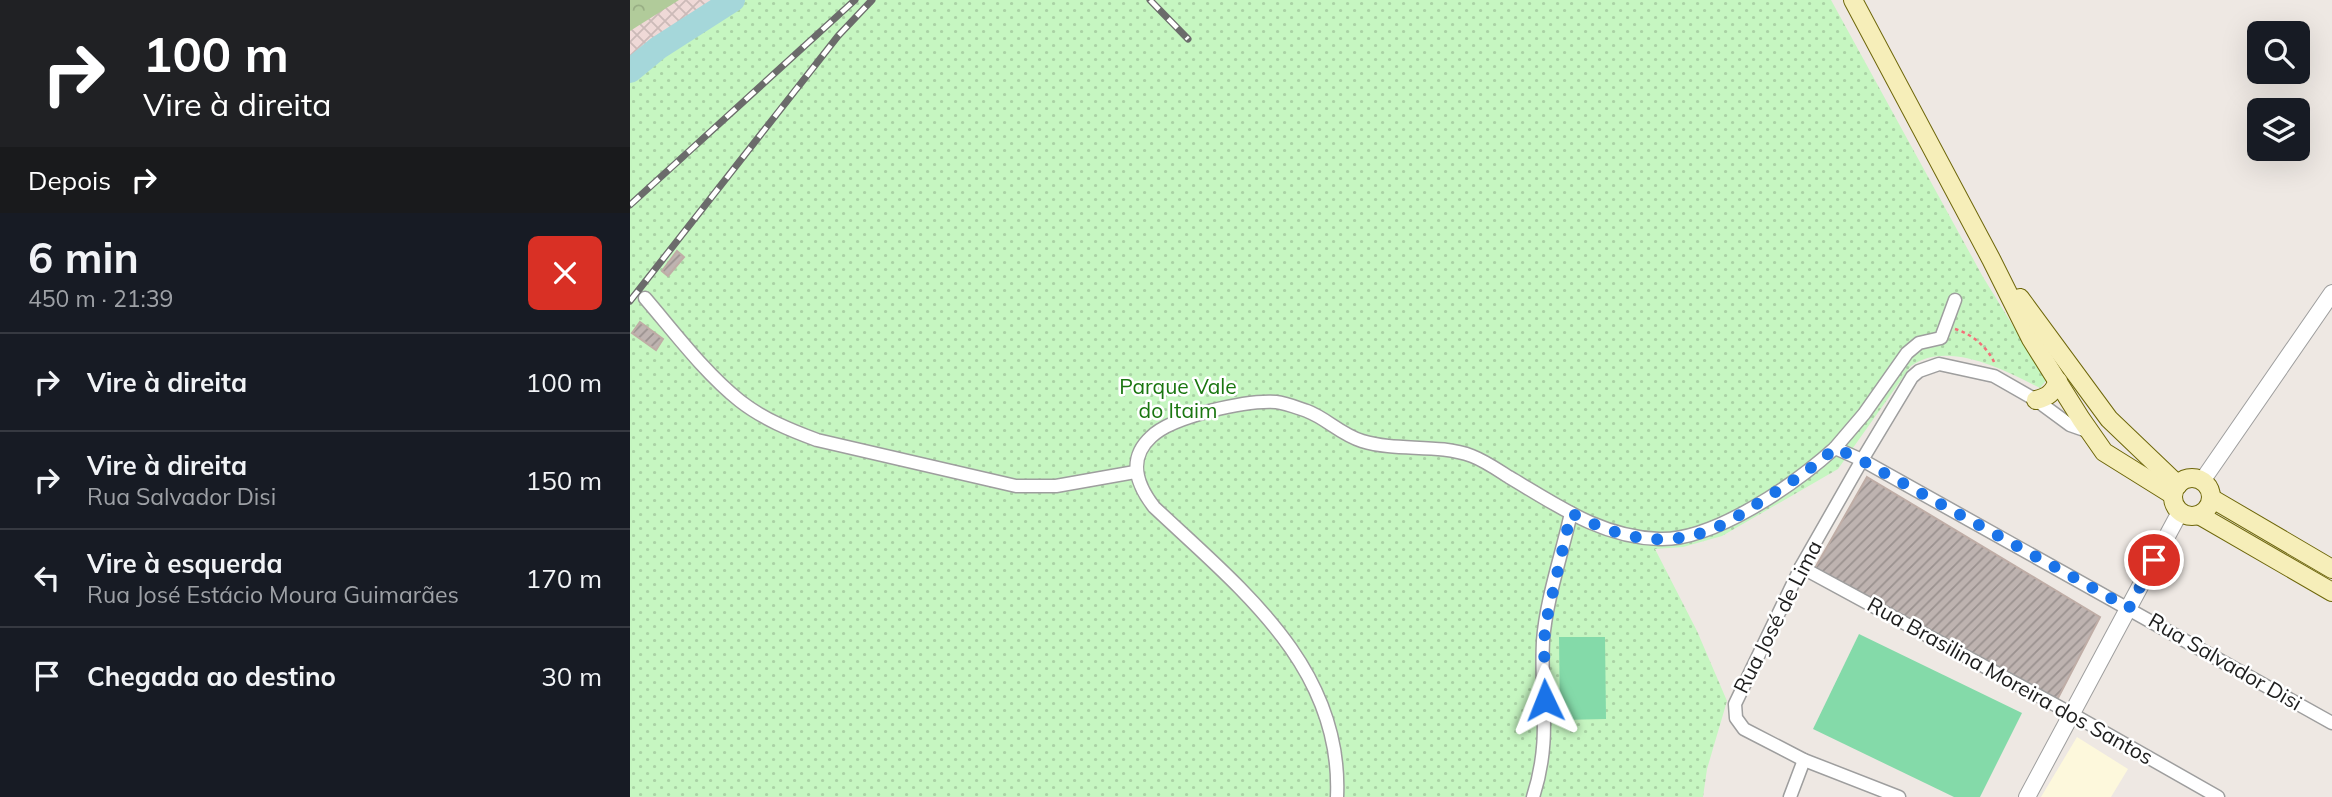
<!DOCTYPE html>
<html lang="pt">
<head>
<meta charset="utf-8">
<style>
  :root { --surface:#171b24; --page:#242831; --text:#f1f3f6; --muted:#9ea1a6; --line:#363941 }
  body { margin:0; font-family:Mulish,sans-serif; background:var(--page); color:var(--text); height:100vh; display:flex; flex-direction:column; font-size:26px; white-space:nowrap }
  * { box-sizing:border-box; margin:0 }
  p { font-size:23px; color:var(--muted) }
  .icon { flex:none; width:38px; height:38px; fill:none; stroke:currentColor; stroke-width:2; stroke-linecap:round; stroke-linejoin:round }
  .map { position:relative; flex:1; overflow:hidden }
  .sheet { display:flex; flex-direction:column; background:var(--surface); width:630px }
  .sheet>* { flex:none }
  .top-card { background:#202124; color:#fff; overflow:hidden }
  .tools { position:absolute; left:1617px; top:21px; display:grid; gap:14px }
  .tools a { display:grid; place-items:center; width:63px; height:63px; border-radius:10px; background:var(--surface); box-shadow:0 7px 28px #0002; font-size:35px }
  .pin { position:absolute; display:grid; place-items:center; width:60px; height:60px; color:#fff; margin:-30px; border:4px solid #fff; border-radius:50%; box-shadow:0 2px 7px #0007 }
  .me { position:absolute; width:77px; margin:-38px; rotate:358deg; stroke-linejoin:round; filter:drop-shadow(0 0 5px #0008) }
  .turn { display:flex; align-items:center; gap:24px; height:147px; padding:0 28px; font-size:32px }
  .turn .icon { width:91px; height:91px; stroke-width:2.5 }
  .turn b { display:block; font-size:49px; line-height:60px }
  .then { display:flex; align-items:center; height:66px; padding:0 28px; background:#0003; gap:14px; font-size:26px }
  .round { display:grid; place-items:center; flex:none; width:74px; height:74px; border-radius:10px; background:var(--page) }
  .head { display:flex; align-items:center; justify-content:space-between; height:119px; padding:0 28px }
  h1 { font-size:42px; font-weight:700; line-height:52px }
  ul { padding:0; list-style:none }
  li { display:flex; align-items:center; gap:21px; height:98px; padding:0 28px; border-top:2px solid var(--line) }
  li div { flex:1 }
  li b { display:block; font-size:26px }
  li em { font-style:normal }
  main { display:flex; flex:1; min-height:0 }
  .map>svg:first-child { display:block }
  .education { fill:#fdf8dc }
  .military { fill:url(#military-cross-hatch) }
  .forest { fill:url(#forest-crowns) }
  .park { fill:url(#park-dots) }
  .pitch { fill:#84daa9 }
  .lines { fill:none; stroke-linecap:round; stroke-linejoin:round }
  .river { stroke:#a5d7da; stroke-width:24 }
  .building { fill:url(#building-hatch); stroke:#bfada6; stroke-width:2 }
  .minor-casing { stroke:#9e9e9e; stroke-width:15 }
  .tertiary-casing { stroke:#9e9e9e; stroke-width:18 }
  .secondary-casing { stroke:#6e670a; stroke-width:20 }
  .path { stroke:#f36f79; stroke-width:2.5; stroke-dasharray:3.5 3.5; stroke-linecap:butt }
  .minor { stroke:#fff; stroke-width:12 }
  .tertiary { stroke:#fff; stroke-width:16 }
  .secondary { stroke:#f6eeb9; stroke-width:18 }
  .rail-casing { stroke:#6b6b6b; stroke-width:7 }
  .rail { stroke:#fff; stroke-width:4.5; stroke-dasharray:13; stroke-linecap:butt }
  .route { stroke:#1a73e8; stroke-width:12; stroke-dasharray:0 21.6 }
  .labels { text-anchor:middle; stroke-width:5; stroke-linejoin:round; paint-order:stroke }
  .park-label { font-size:21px; fill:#1a7610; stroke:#fff }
  .street-label { font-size:21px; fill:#1d1d1d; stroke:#fff }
</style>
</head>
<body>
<main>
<section class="sheet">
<div class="top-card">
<div class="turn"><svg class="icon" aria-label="right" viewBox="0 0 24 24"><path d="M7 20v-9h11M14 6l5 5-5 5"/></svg><div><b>100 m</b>Vire à direita</div></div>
<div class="then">Depois<svg class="icon" aria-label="right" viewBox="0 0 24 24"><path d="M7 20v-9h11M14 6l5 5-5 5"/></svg></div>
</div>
<div class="head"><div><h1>6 min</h1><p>450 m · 21:39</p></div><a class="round" style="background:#d93025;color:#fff"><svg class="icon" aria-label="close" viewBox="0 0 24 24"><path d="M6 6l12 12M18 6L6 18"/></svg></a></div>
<ul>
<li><svg class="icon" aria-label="right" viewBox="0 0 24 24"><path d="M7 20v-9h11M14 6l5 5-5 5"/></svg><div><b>Vire à direita</b></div><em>100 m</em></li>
<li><svg class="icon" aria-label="right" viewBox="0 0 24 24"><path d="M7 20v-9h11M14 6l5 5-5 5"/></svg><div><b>Vire à direita</b><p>Rua Salvador Disi</p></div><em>150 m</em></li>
<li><svg class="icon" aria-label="left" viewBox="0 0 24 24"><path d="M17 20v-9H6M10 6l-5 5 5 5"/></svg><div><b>Vire à esquerda</b><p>Rua José Estácio Moura Guimarães</p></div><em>170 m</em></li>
<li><svg class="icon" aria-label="arrive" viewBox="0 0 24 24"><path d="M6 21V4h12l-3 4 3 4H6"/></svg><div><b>Chegada ao destino</b></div><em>30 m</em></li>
</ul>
</section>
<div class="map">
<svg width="1702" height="797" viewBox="0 0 1702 797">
  <defs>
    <pattern id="military-cross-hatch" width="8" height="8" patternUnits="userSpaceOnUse" patternTransform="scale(1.75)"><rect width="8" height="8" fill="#efd9d7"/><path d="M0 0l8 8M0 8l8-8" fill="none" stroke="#ccbab8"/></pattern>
    <pattern id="forest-crowns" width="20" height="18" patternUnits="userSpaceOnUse" patternTransform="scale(1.75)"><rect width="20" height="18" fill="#b1cb9a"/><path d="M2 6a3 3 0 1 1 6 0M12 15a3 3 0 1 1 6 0" fill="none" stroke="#98ae84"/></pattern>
    <pattern id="park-dots" width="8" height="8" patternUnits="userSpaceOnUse" patternTransform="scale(1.75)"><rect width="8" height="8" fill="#c6f6c1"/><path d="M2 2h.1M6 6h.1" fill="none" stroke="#aad2a5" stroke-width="1.8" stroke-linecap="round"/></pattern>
    <pattern id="building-hatch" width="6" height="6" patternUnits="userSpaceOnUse" patternTransform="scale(1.75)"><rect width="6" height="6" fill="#beb3b0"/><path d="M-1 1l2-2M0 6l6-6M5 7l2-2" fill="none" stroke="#9a918f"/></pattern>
  </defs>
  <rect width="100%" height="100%" fill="#eee8e3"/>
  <polygon class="education" points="1447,737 1498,769 1481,797 1411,797"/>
  <polygon class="military" points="0,0 103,0 28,48 0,71"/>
  <polygon class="forest" points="0,0 49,0 0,31"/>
  <path class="park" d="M100,0h1101l152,277 43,70 22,31 -8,10c-36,-18 -92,-48 -129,-22l-73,103 -116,67 -39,11 -28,2 42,82 30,70 -20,68 -4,28h-1073v-726z"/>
  <g class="pitch">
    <polygon points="1229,634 1392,713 1350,797 1324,797 1183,729"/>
    <polygon points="929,637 975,637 976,719 930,720"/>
  </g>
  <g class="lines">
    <polyline class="river" points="0,71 28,48 103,0"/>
  </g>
  <g class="building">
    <polygon points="47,251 54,257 38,276 32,271"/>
    <polygon points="10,322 33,339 26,350 2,333"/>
    <polygon points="1237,477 1470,617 1427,700 1185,568"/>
  </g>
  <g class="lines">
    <defs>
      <g id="minor">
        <path d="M15,298c30,35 59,74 95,103 23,18 50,29 77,39l199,46h40l79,-14"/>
        <polyline points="1205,448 1234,414 1277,353 1289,343 1311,338 1325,300"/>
        <polyline points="1171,567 1442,714 1588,797"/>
        <path d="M707,797c6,-130 -97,-209 -183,-290 -17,-22 -27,-48 -3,-70 21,-21 96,-37 125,-35 10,1 22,6 31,9 19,7 33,23 55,30 36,11 75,2 110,15 13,5 26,14 37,21 49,29 92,60 150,62 55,2 136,-55 176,-91l27,12 470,263"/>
        <path d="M903,797c19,-58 7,-99 10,-156 3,-41 19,-87 28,-128"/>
        <polyline points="1160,797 1174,760"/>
        <polyline points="1269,797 1174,760 1114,729 1106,718 1105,704 1171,567 1232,460 1282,377 1289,371 1309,364 1364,376 1406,400 1440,425 1460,432"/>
      </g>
      <g id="tertiary">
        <polyline points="1572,481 1702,293"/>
        <polyline points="1397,797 1550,512"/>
      </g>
      <g id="secondary">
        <polyline points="1223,0 1361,259 1401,339 1451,419 1474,452 1543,495"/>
        <polyline points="1390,298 1479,419 1548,485"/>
        <path d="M1406,400c12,-3 17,-7 22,-19"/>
        <circle cx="1562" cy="497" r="19"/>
        <polyline points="1581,498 1702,569"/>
        <polyline points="1569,515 1702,592"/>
      </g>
    </defs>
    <use href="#minor" class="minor-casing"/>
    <use href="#tertiary" class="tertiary-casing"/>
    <use href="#secondary" class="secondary-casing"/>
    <path class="path" d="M1325,329c17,5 32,18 39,33"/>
    <use href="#minor" class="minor"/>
    <use href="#tertiary" class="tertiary"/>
    <use href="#secondary" class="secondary"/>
    <defs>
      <g id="rail">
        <polyline points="520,0 558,39"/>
        <polyline points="0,205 225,0"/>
        <polyline points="0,301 208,36 242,0"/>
      </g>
    </defs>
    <use href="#rail" class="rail-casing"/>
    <use href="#rail" class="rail"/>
  </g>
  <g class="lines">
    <path class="route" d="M915,700l-1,-59 2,-19 25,-109c52,28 104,38 158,8 13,-7 25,-15 37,-23 24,-15 47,-30 69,-50l26,12 268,148 25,-48"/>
  </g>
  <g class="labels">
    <g class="park-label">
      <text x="548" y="394">Parque Vale<tspan x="548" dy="24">do Itaim</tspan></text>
    </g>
    <g class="street-label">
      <text transform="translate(1148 617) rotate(-63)" y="7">Rua José de Lima</text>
      <text transform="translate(1595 662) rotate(30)" y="7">Rua Salvador Disi</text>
      <text transform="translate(1380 681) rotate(29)" y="7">Rua Brasilina Moreira dos Santos</text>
    </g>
  </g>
</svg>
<div class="tools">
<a><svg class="icon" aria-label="search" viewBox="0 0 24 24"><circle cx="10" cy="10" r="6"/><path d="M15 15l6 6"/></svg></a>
<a><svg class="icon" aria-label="layers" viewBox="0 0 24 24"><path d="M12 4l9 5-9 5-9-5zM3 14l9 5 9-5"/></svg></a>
</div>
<div class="pin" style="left:1524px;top:560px;background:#d93025"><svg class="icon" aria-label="arrive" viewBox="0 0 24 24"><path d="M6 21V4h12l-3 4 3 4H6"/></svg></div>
<svg class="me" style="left:915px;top:700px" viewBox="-20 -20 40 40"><path d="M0-17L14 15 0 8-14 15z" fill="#1a73e8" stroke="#fff" stroke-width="4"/></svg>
</div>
</main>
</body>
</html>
